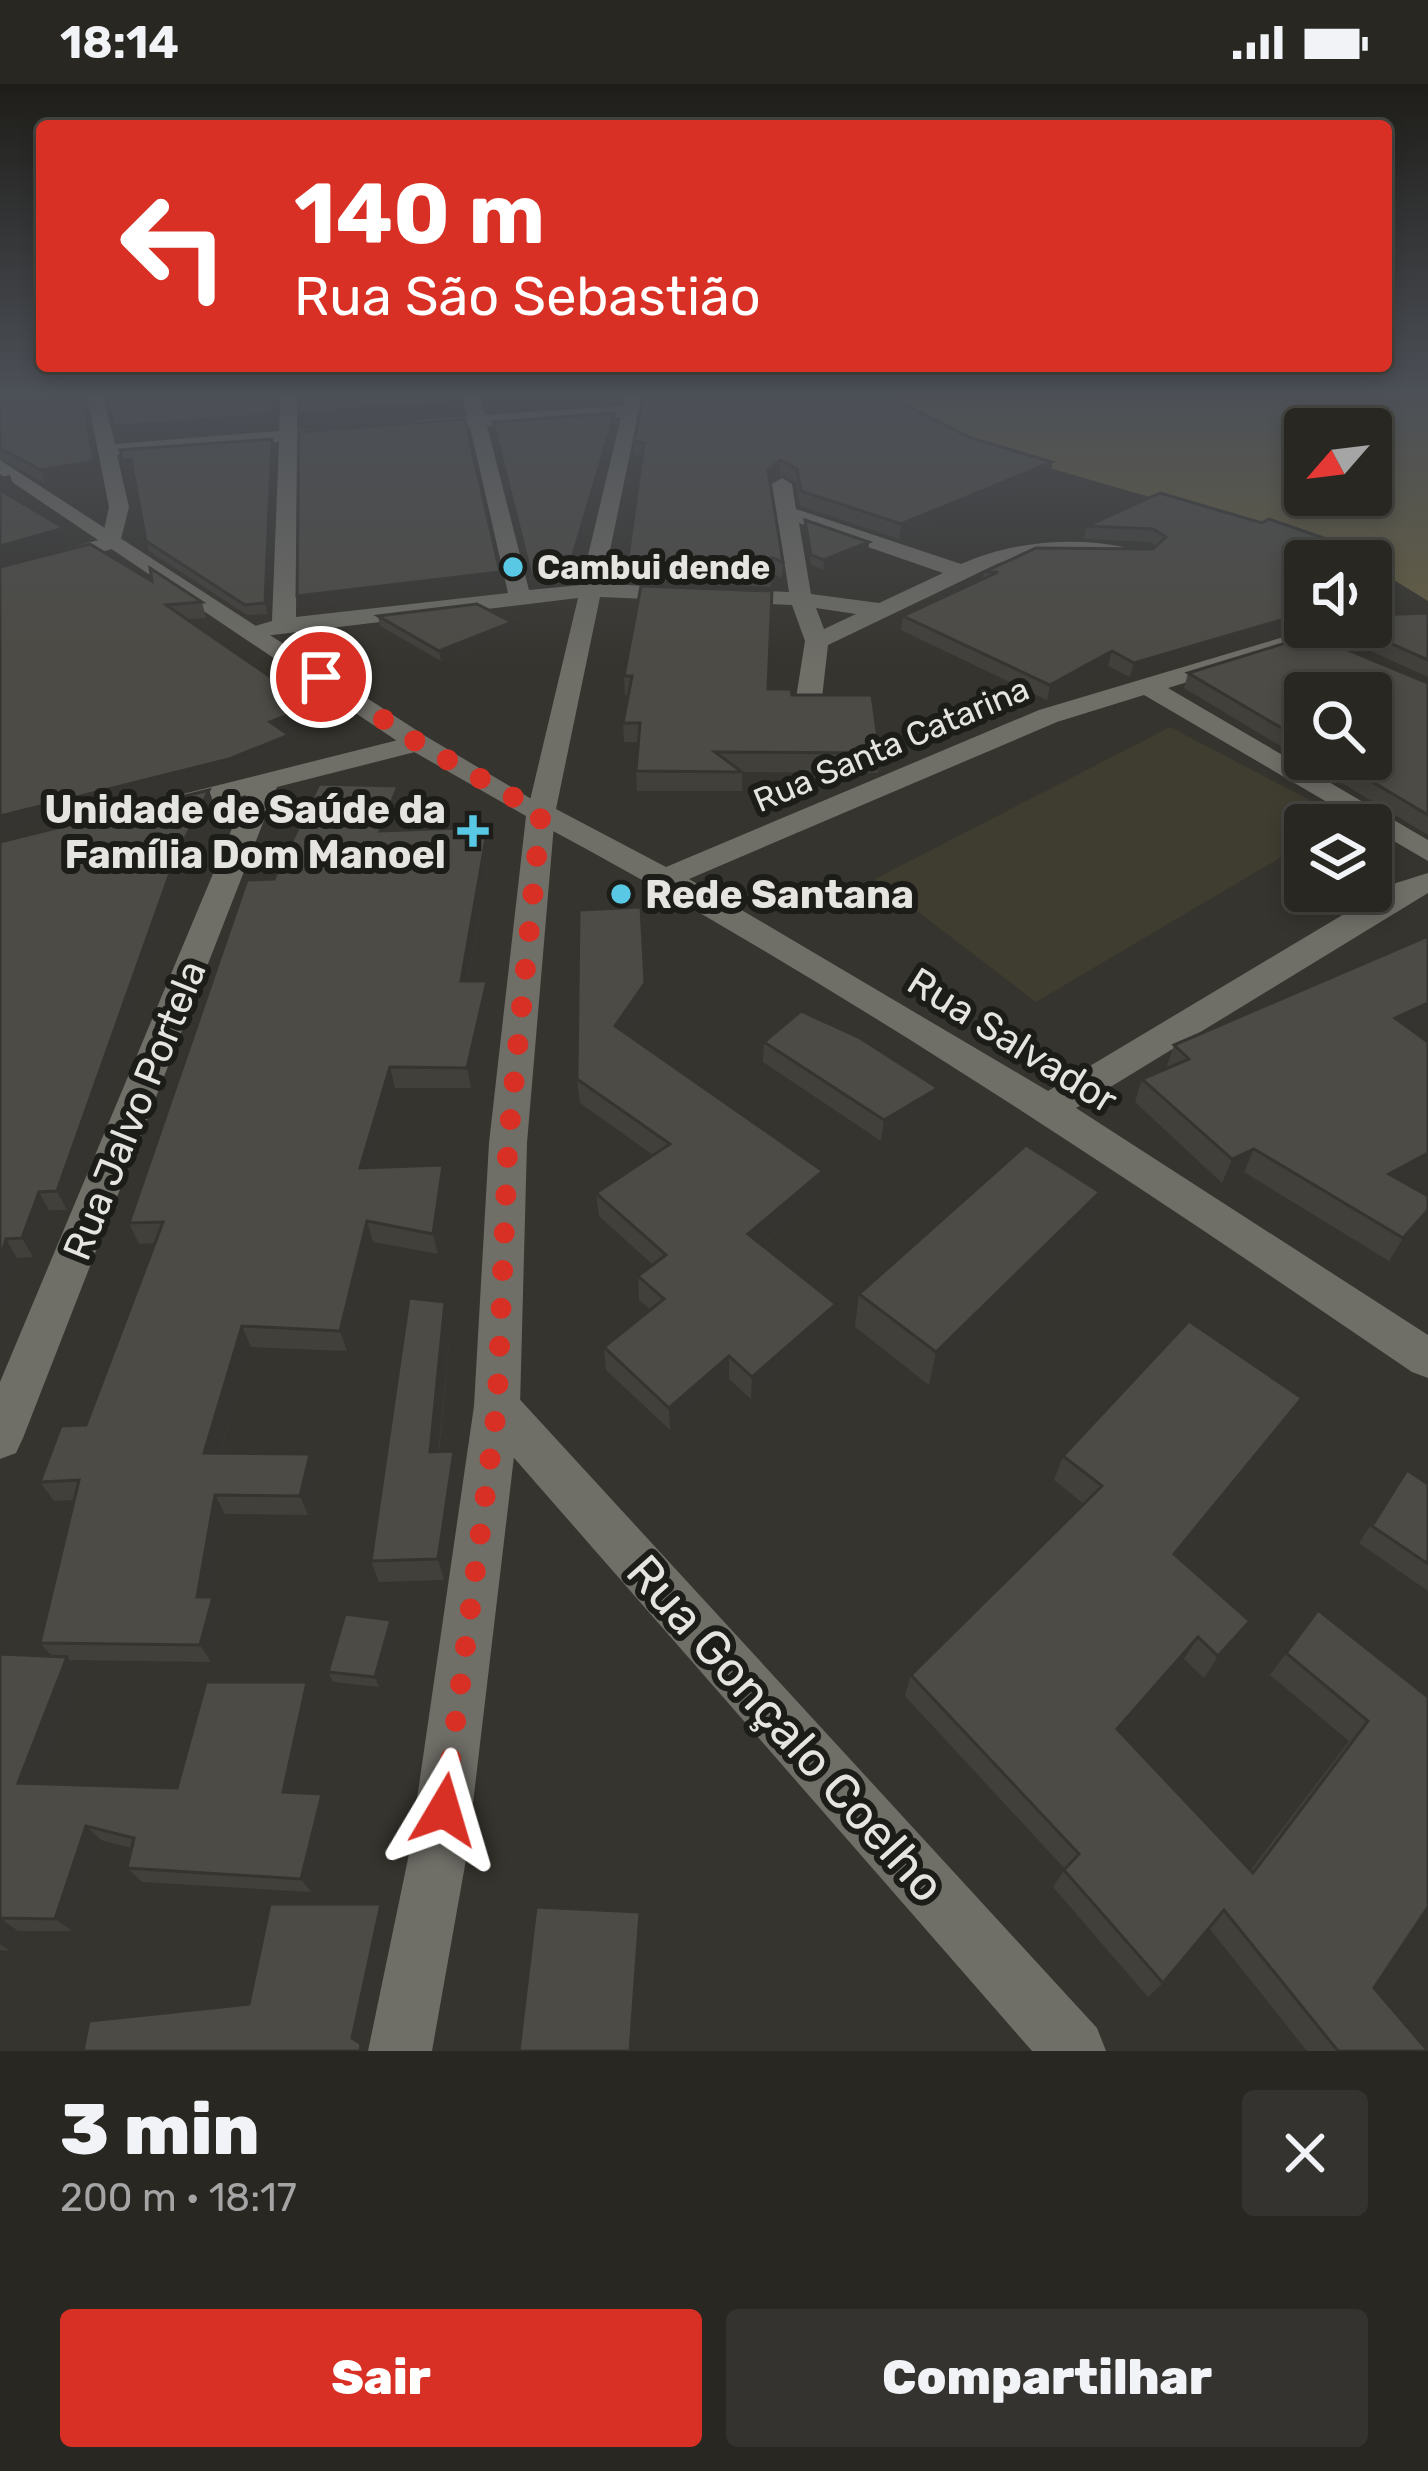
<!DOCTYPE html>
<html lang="pt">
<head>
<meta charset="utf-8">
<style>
  :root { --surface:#282722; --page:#34332f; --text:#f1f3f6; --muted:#a5a5a5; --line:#444440; --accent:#d93025 }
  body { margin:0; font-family:Rubik,sans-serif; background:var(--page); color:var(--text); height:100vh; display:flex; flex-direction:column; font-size:45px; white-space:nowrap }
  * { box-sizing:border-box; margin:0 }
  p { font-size:39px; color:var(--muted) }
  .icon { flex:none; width:66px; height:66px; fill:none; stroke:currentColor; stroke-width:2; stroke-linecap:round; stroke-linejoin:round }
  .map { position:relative; height:1967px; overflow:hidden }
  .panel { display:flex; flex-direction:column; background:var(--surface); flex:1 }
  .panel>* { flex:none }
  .hud { position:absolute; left:36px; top:36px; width:1356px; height:252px; border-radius:12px; box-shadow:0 6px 18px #0003,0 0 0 3px var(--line); background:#d93025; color:#fff; overflow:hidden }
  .needle { width:78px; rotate:242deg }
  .fabs { position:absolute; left:1284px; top:324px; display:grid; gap:24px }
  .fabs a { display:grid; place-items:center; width:108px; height:108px; border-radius:12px; background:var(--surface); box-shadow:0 6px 18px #0003,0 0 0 3px var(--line); font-size:60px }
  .pin { position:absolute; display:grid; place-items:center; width:102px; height:102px; color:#fff; margin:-51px; border:6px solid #fff; border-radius:50%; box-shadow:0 3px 12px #0007 }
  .me { position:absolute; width:132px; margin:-66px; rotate:7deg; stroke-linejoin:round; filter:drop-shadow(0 0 9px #0008) }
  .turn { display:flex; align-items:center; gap:42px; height:252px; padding:0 60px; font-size:54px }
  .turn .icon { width:156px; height:156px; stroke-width:2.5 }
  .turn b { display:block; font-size:84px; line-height:102px }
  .round { display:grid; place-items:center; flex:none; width:126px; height:126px; border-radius:12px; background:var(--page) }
  .overview { display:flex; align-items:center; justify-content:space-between; height:204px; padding:0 60px }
  h1 { font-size:72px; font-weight:800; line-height:90px }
  .action { display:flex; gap:24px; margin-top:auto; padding:24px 60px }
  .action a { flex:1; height:138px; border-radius:12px; background:var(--accent); color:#fff; font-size:48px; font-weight:800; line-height:138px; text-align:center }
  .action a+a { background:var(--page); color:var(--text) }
  .status { display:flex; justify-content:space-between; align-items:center; height:84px; padding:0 60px; background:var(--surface); direction:ltr }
  .status svg { height:33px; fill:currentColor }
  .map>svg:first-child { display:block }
  .built { fill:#3f3c30 }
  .green { fill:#665f41; fill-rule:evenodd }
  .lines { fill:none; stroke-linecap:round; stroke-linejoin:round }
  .street { fill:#6f6e67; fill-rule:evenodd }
  .secondary { fill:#6f6e67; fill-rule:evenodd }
  .wall { fill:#42403b; fill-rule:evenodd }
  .shaded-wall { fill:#363430 }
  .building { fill:#4d4b45; stroke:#363430; stroke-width:3 }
  .route { stroke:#d93025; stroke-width:21; stroke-dasharray:0 37.8 }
  .poi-dot { fill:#59c8e4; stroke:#1c1c19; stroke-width:4.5 }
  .labels { text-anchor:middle; stroke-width:12; stroke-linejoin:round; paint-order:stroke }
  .far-poi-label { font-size:33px; font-weight:bold; fill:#e5e4e0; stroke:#1c1c19; text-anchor:start }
  .far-street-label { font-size:33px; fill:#e5e4e0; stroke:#1c1c19 }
  .poi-label { font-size:39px; font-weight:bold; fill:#e5e4e0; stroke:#1c1c19; text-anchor:end }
  .street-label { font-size:39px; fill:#e5e4e0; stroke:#1c1c19 }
  .near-street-label { font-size:48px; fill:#e5e4e0; stroke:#1c1c19 }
</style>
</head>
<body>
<div class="status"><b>18:14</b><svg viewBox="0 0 49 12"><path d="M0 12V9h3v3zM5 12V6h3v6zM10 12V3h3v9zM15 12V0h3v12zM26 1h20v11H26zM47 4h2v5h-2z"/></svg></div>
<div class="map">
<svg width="1428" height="1967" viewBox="0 0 1428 1967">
  <rect width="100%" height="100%" fill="#36342e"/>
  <polygon class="built" points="1170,643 1346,735 1336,741 1305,741 1305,759 1036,918 875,795"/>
  <path class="green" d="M824,307h604v210l-57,-35v-5l-529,-153zM1305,345h66v66h-66z"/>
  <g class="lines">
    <g class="street">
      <path d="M86,307h16l13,53 164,-13 2,-40h16v39l55,-3 3,4 -9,5 -49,4 -1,177 212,-24 -38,-166 -51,3 -9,-5 9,-5 48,-3 -5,-26h16l7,24 138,-9 4,-15h16l-40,193 186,8 -17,-108 10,-6 10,6 4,25 165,55c49,-22 110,-28 163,-17v8l-7,2 -62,-3 -56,9 -171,82 -6,53 -13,8 -13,-8 9,-57 -13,-36 -192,-8 -44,212 110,58 373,-157 278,-83h37l-4,5 -182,56 260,152v21l-284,-166 -87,27 -368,157 359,212 348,-208 32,-10v20l-352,215 352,227v43l-16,-6c-287,-196 -574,-389 -881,-553l-4,-6 51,-215 -330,40v-10l24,-7 7,-179 -162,13 12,52 -10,40 -119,34v-14l102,-28 7,-32zM621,333l-40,168 -52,5 -42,-164zM799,439l144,50 -64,30 -68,-9zM816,524l40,6 -32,15z"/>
      <polygon points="418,651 431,659 427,665 277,703 23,1354 16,1369 0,1375 0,1298 246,711 165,732 151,723 155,717"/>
      <polygon points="497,1302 513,1308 1097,1944 1106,1967 1032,1967 481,1336 474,1322 481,1308"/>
    </g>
    <polygon class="secondary" points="0,376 427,653 555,729 527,1059 520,1322 467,1770 432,1967 368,1967 409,1770 474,1322 489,1059 526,732 409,665 0,390"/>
  </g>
  <g class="wall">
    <polygon points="0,307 98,391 46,400 0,375"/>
    <polygon points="853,312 971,354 1052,378 1050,392 899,455 800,422 796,399 780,390 770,399 783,478 782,494 772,489 771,503 627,495 627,480 642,372 634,371 634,357"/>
    <polygon points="615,329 615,338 569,498 532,501 493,338"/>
    <polygon points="274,364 268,530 247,531 149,467 133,385 125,386 120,366"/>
    <polygon points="1160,409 1262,439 1269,435 1381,474 1376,487 1371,489 1371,477 1305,477 1305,542 1130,593 1108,582 1047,616 901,546 903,532 983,495 984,488 1036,464 1153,465 1156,462 1150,458 1084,455 1087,442"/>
    <polygon points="805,436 868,468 823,486 811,481 805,446"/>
    <polygon points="1371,492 1394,522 1373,524 1373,531 1428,529 1428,593 1342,554 1346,543 1371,543"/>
    <polygon points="152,497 202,518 206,534 187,535 313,622 317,639 287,650 293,668 234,692"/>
    <polygon points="378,532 513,548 441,577 380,542"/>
    <path d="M1188,589l240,10v152l-244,-147zM1305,609l66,66h-66z"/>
    <polygon points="624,592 768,605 792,611 880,669 878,689 742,688 742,707 637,707 636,687 639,658 624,658 623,639 629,611 625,611"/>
    <polygon points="398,702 402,722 392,746 491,763 468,897 487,897 490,918 471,1004 395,1004 372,1083 447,1101 438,1170 373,1158 347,1267 251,1263 220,1369 318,1389 308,1431 225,1430 211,1513 224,1531 211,1578 70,1576 82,1590 40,1700 177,1704 307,1598 316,1614 296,1708 322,1710 331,1725 311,1808 142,1798 127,1784 132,1764 101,1756 72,1847 18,1847 10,1867 0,1866 0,1570 52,1572 40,1559 74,1416 54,1417 40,1398 86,1341 155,1159 139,1160 129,1139 274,795"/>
    <polygon points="209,706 215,724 181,793 67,1126 49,1126 33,1173 17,1174 0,1231 0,758"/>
    <polygon points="641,823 646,922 627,950 821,1111 762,1161 834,1244 751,1315 729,1295 670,1346 606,1286 604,1263 651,1226 639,1216 638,1192 653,1181 599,1132 596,1109 653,1071 580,1019 577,995"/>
    <polygon points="1410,945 1428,958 1428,1086 1404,1098 1423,1140 1389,1177 1244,1088 1222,1099 1135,1018 1142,995 1166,985 1174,961"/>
    <polygon points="764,958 938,1004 935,1024 881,1057 763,978"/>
    <polygon points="1100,1108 1089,1142 929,1301 855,1243 859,1210"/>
    <polygon points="445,1218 451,1241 439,1368 454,1367 460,1389 444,1496 379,1498 371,1477"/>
    <polygon points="1302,1314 1287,1339 1177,1473 1235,1559 1204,1594 1184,1575 1120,1649 1250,1787 1349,1657 1270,1591 1318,1526 1428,1613 1374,1904 1426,1965 1428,1964 1428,1967 1307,1967 1209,1844 1163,1899 1148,1913 1053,1803 1065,1785 905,1612 911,1591 1084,1420 1054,1396 1063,1372"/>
    <polygon points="1407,1386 1428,1400 1428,1507 1359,1459"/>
    <polygon points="391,1536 395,1547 379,1603 333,1598 328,1588"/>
  </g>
  <g class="shaded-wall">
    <polygon points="81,307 83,307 98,391 46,400 41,386"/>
    <polygon points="273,307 277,307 275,344 118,355 114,342"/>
    <polygon points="594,307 623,307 619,318 488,328 487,315"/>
    <polygon points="461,317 462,330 302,342 299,329"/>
    <polygon points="615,329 615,338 569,498 532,501 531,491"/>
    <polygon points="272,355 274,364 268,530 265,519"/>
    <polygon points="131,376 134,385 125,386 122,377"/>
    <polygon points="780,376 780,390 768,401 768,387"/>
    <polygon points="1052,378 1050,392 899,455 901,440"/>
    <polygon points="10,391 15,406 0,408 0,393"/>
    <polygon points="64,444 70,459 0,478 0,462"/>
    <polygon points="869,458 868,468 823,486 824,476"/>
    <polygon points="1381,474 1376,487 1371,489 1371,477"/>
    <polygon points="500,488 502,504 301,527 297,512"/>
    <polygon points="1399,508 1394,522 1371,525 1373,511"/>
    <polygon points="1305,529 1305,542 1130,593 1134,579"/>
    <polygon points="512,538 513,548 441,577 439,567"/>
    <polygon points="1112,567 1108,582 1047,616 1050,601"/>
    <polygon points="313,622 317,639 274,655 270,638"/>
    <polygon points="289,651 293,668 234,692 0,751 0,732"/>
    <polygon points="398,702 402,722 384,767 380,747"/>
    <polygon points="209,706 215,724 181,793 67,1126 57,1107 175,775"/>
    <polygon points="488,743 491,763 464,918 461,897"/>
    <polygon points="487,897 490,918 471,1004 467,984"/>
    <polygon points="645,899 646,922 616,966 615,942"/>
    <polygon points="1428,919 1428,937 1383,957 1395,934"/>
    <polygon points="390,983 395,1004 366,1104 360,1084"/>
    <polygon points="938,1004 935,1024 881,1057 884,1036"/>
    <polygon points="1254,1065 1244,1088 1222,1099 1232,1075"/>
    <polygon points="1428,1069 1428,1086 1376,1113 1389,1090"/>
    <polygon points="443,1081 447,1101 438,1170 433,1150"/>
    <polygon points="823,1087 821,1111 747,1173 748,1150"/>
    <polygon points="39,1108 49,1126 33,1173 22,1154"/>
    <polygon points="1100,1108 1089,1142 929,1301 936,1268"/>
    <polygon points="1428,1126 1428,1131 1423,1140 1389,1177 1403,1154"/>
    <polygon points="367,1137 373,1158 347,1267 340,1247"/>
    <polygon points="6,1155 17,1174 0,1231 0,1176"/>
    <polygon points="445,1218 451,1241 436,1390 430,1368"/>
    <polygon points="836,1220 834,1244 751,1315 752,1293"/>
    <polygon points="242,1242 251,1263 214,1388 204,1369"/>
    <polygon points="729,1272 729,1295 670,1346 669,1324"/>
    <polygon points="1302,1314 1287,1339 1161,1493 1174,1470"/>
    <polygon points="454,1367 460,1389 444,1496 438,1475"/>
    <polygon points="310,1370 318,1389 308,1431 300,1412"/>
    <polygon points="215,1411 225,1430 209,1527 213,1513 224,1531 211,1578 200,1561 197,1513"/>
    <polygon points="391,1536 395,1547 379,1603 375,1593"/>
    <polygon points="1250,1537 1235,1559 1204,1594 1218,1572"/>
    <polygon points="1198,1553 1184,1575 1105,1666 1117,1645"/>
    <polygon points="67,1573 82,1590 35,1714 18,1699"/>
    <polygon points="307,1598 316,1614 293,1723 283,1708"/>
    <polygon points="322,1710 331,1725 311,1808 301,1795"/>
    <polygon points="86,1742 101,1756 72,1847 55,1835"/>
    <polygon points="381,1820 391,1835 364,1963 368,1967 360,1967 352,1954"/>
    <polygon points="640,1828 642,1843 633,1967 630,1967"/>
    <polygon points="0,1834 18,1847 10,1867 0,1860"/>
  </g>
  <g class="building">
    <polygon points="0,307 81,307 94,377 41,386 0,364"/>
    <polygon points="105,307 273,307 272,331 114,342"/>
    <polygon points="298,307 459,307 461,317 299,329"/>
    <polygon points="484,307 594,307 487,315"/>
    <polygon points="645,307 845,307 853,312 878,307 971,354 1052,378 901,440 801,407 797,385 780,376 768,387 783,478 772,474 772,487 627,480 644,359 634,357"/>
    <polygon points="615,329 568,488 531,491 493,338"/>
    <polygon points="465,335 500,488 297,512 299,348"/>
    <polygon points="272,355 265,519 245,521 146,457 131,376 122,377 120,366"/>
    <polygon points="0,406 64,444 0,462"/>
    <polygon points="1160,409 1262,439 1269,435 1381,474 1371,477 1305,477 1305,529 1134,579 1112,567 1050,601 903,532 998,488 984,488 1036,464 1153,465 1166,453 1153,445 1087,442"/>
    <polygon points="805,436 869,458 824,476 811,471"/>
    <polygon points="90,460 152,497 150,484 202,518 166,521 313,622 270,638 289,651 229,675 0,732 0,483"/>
    <polygon points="1371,492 1399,508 1373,511 1373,531 1428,529 1428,576 1354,543 1371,543"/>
    <polygon points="641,502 772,507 768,605 791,605 792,611 872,611 880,669 715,668 742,688 636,687 640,639 623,639 632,592 624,592"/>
    <polygon points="477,520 512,538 439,567 378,532"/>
    <polygon points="1312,551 1428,599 1428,731 1334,675 1371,675 1371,609 1305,609 1305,658 1188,589"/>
    <polygon points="319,700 398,702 380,747 488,743 461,897 487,897 467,984 390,983 360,1084 443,1081 433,1150 367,1137 340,1247 242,1242 204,1369 310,1370 300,1412 215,1411 197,1513 213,1513 200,1561 40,1559 79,1396 40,1398 61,1342 86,1341 163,1138 129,1139 247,796 274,795"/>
    <polygon points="209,706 175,775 57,1107 39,1108 22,1154 6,1155 0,1176 0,758"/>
    <polygon points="641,823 645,899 615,942 823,1087 748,1150 836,1220 752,1293 729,1272 669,1324 604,1263 664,1215 638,1192 666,1171 596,1109 670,1060 577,995 579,826"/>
    <polygon points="1428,852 1428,919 1395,934 1428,958 1428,1069 1389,1090 1428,1112 1428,1126 1403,1154 1254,1065 1232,1075 1142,995 1189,975 1174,961"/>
    <polygon points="801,927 860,954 938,1004 884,1036 764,958"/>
    <polygon points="1026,1061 1100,1108 936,1268 859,1210"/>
    <polygon points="409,1214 445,1218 430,1368 454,1367 438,1475 371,1477"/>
    <polygon points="1189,1237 1302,1314 1174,1470 1250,1537 1218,1572 1198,1553 1117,1645 1253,1789 1368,1637 1286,1569 1318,1526 1428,1613 1428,1823 1374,1904 1428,1967 1338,1967 1224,1826 1163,1899 1064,1786 1079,1770 911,1591 1102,1402 1063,1372"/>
    <polygon points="1407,1386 1428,1400 1428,1480 1372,1442"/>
    <polygon points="345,1530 391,1536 375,1593 328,1588"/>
    <polygon points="0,1570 67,1573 18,1699 177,1704 206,1598 307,1598 283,1708 322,1710 301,1795 127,1784 134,1754 86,1742 55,1835 0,1834"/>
    <polygon points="270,1820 381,1820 352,1954 361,1960 360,1967 83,1967 89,1937 249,1920"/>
    <polygon points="536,1823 640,1828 630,1967 519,1967"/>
  </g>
  <linearGradient id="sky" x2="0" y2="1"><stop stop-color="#1e1d19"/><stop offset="0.53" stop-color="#4c5057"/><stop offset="1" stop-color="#4c5057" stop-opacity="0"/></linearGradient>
  <rect width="1428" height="582" fill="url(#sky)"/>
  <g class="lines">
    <polyline class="route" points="321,593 418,659 541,729 508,1059 497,1322 444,1726"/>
  </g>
  <g class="poi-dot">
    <circle cx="513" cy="483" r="12"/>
    <path d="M467 729h12v12h12v12h-12v12h-12v-12h-12v-12h12z"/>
    <circle cx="621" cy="810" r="12"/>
  </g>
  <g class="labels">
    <g class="far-poi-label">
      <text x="537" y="495">Cambui dende</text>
    </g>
    <g class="far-street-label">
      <text transform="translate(891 660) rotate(-23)" y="12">Rua Santa Catarina</text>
    </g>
    <g class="poi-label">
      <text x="446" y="739">Unidade de Saúde da<tspan x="446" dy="45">Família Dom Manoel</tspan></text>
      <text x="645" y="824" text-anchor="start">Rede Santana</text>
    </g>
    <g class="street-label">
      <text transform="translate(1013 956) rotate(32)" y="14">Rua Salvador</text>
      <text transform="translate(134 1026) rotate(-68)" y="14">Rua Jalvo Portela</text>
    </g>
    <g class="near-street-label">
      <text transform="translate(786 1644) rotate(48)" y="17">Rua Gonçalo Coelho</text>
    </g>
  </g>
</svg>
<div class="fabs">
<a><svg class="needle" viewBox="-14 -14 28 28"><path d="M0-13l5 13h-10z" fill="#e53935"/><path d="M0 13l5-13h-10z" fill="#a5a5a5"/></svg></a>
<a><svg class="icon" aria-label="sound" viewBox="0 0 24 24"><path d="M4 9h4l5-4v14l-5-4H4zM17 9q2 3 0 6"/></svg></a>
<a><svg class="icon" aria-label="search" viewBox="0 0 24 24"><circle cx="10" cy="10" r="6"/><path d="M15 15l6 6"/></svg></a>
<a><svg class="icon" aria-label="layers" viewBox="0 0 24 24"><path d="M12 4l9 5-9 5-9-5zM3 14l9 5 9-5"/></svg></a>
</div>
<div class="pin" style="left:321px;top:593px;background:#d93025"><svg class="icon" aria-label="arrive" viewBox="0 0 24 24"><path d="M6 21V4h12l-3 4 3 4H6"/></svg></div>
<svg class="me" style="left:444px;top:1726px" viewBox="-20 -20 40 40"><path d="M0-17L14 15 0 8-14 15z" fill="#d93025" stroke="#fff" stroke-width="4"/></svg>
<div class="hud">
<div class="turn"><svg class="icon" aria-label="left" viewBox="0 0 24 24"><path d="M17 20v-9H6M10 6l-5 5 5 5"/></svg><div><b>140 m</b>Rua São Sebastião</div></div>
</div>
</div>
<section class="panel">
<div class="overview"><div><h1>3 min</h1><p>200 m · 18:17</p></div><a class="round"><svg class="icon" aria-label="close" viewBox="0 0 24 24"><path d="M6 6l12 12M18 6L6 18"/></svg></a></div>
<div class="action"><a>Sair</a><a>Compartilhar</a></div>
</section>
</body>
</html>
